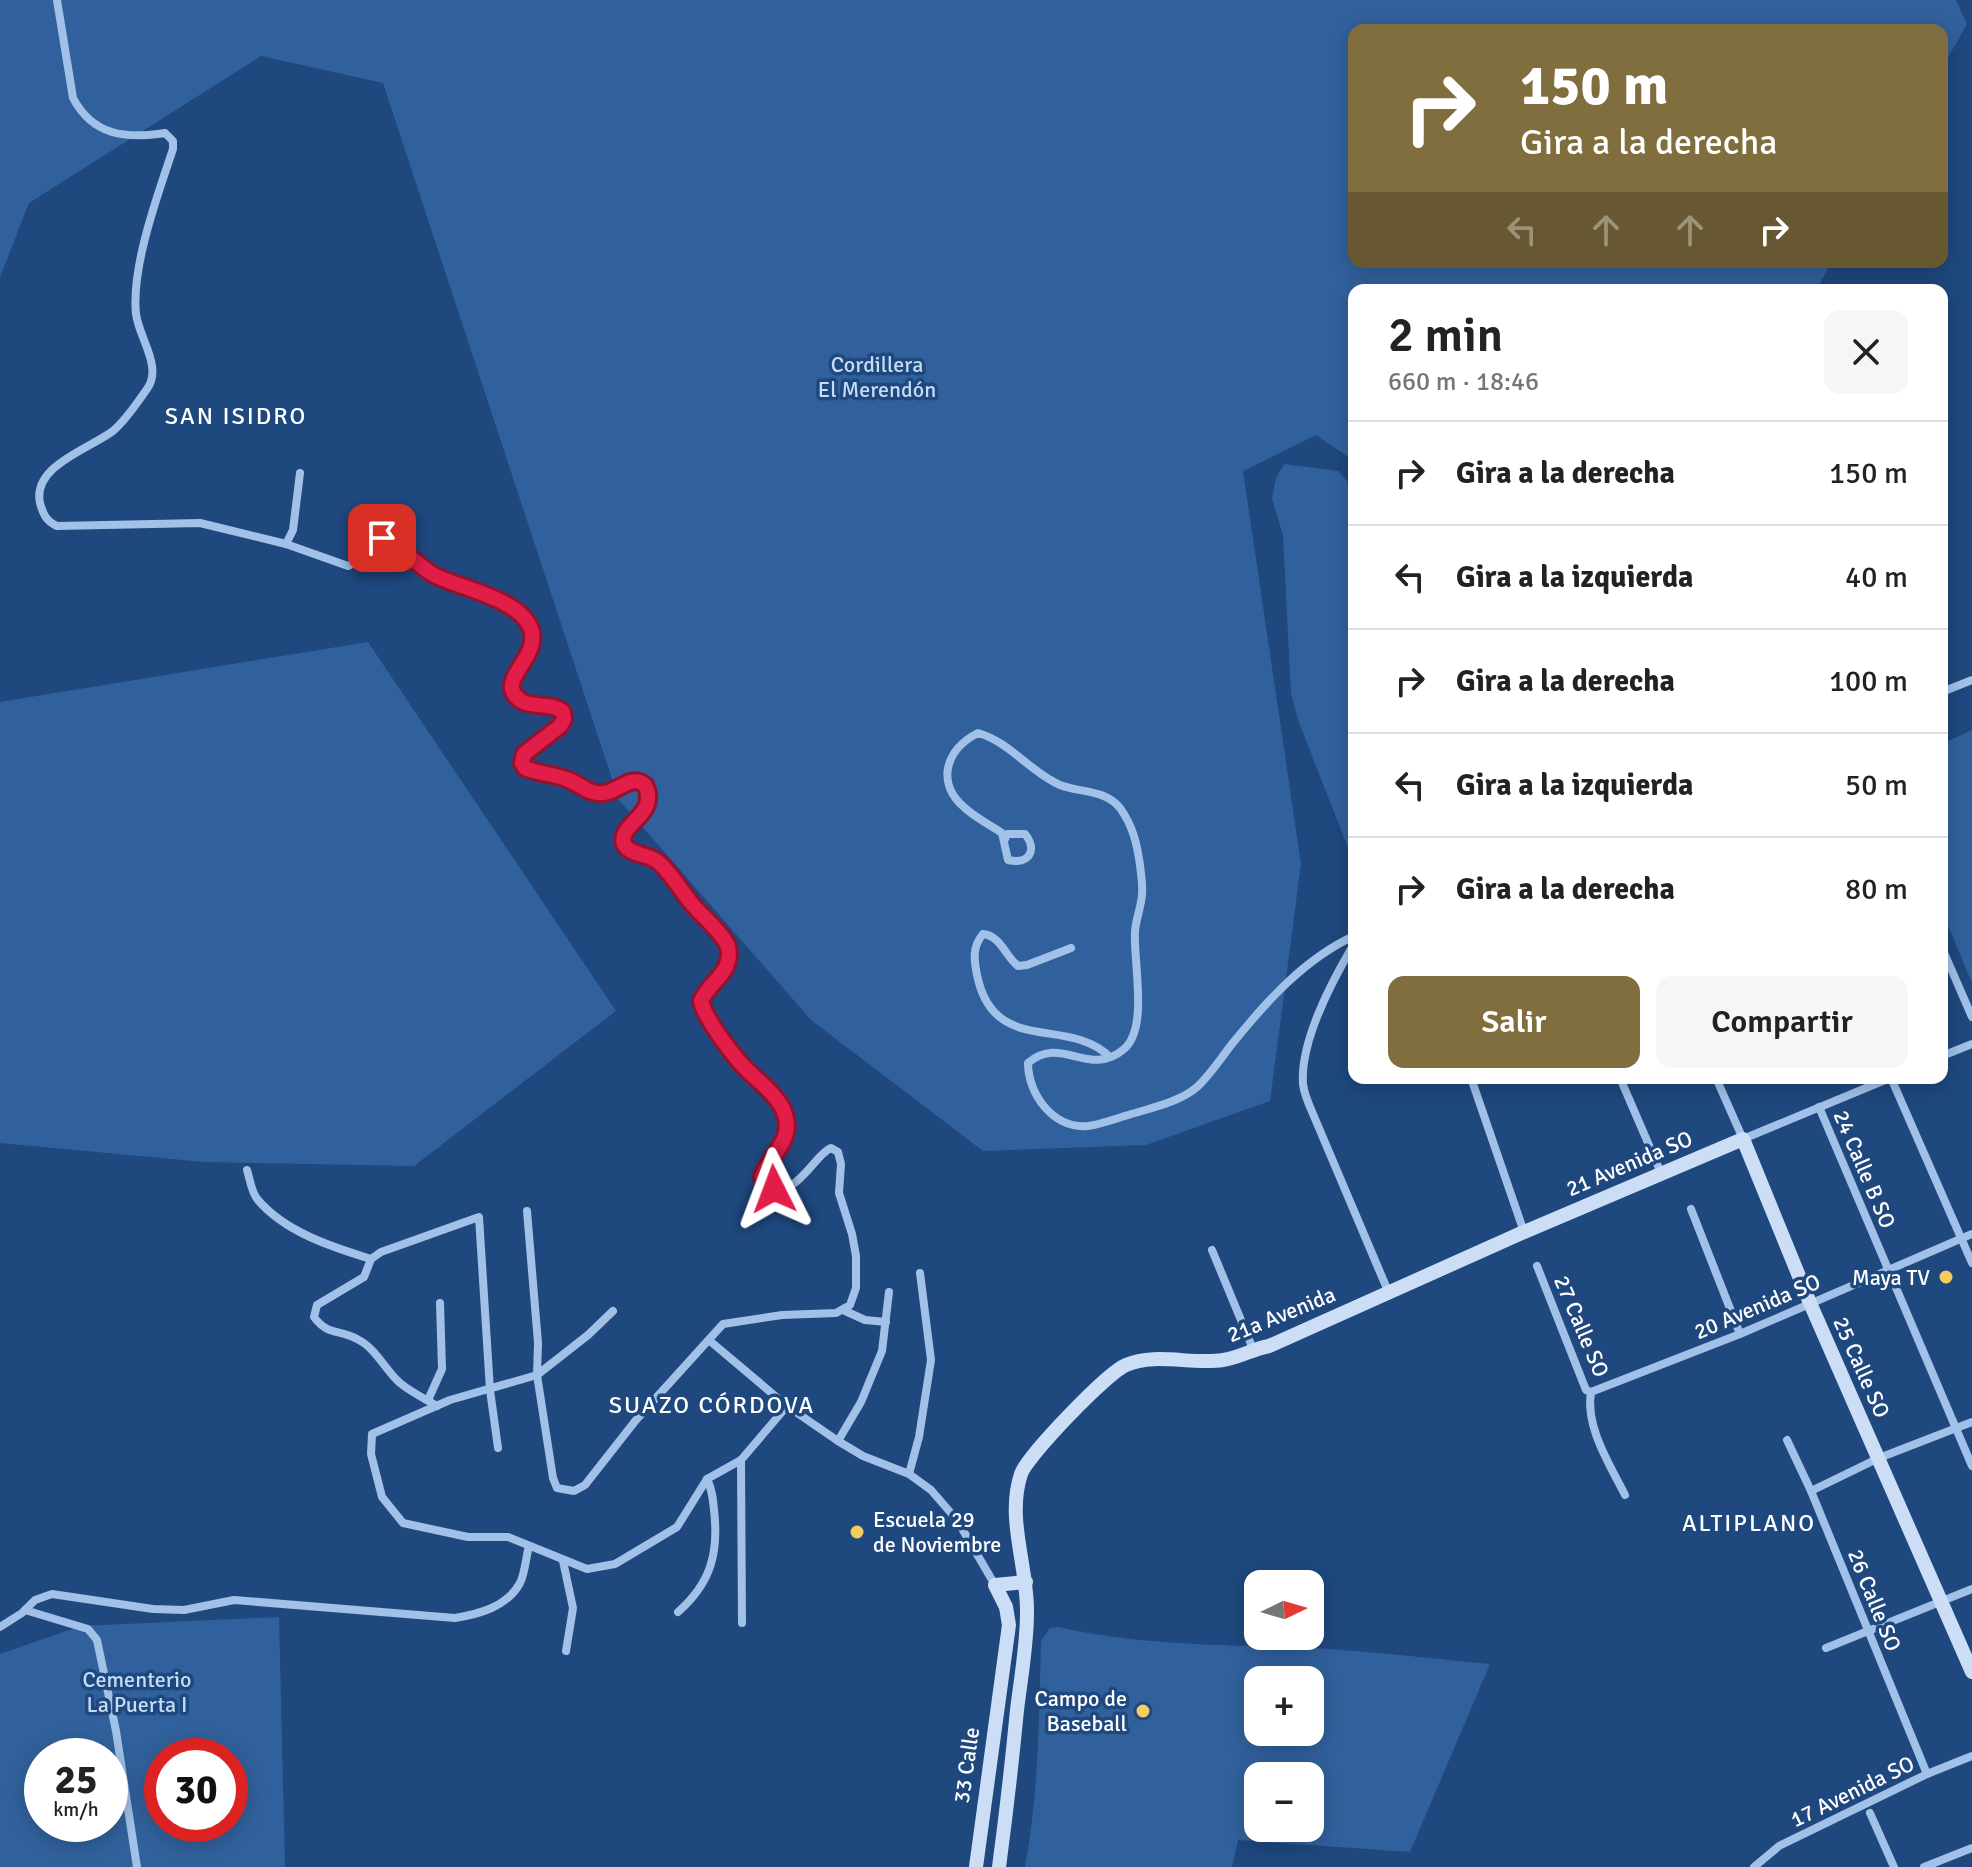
<!DOCTYPE html>
<html lang="es">
<head>
<meta charset="utf-8">
<style>
  :root { --surface:#fff; --page:#f6f6f6; --text:#222; --muted:#767676; --line:#e0e0e0; --accent:#816e3e }
  body { margin:0; font-family:Signika,sans-serif; background:var(--page); color:var(--text); height:100vh; display:flex; flex-direction:column; font-size:30px; white-space:nowrap }
  * { box-sizing:border-box; margin:0 }
  p { font-size:26px; color:var(--muted) }
  .icon { flex:none; width:44px; height:44px; fill:none; stroke:currentColor; stroke-width:2; stroke-linecap:round; stroke-linejoin:round }
  .map { position:relative; flex:1; overflow:hidden }
  .details { position:absolute; left:1348px; top:284px; width:600px; height:800px; display:flex; flex-direction:column; background:var(--surface); border-radius:16px; box-shadow:0 4px 20px #0003 }
  .details>* { flex:none }
  .guide { position:absolute; left:1348px; top:24px; width:600px; height:244px; border-radius:16px; box-shadow:0 4px 20px #0003; background:#816e3e; color:#fff; overflow:hidden }
  .needle { width:52px; rotate:85deg }
  .buttons { position:absolute; left:1244px; top:1570px; display:grid; gap:16px }
  .buttons a { display:grid; place-items:center; width:80px; height:80px; border-radius:16px; background:var(--surface); box-shadow:0 4px 20px #0003; font-size:40px }
  .speed { position:absolute; left:24px; top:1738px; display:flex; gap:16px; font-size:40px; font-weight:700; text-align:center }
  .speed>* { display:grid; place-content:center; width:104px; height:104px; border-radius:50%; background:var(--surface); box-shadow:0 4px 20px #0003; line-height:1 }
  .speed small { font-size:20px; font-weight:400 }
  .speed .limit { border:12px solid #d22; background:#fff; color:#111 }
  .pin { position:absolute; display:grid; place-items:center; width:68px; height:68px; color:#fff; margin:-34px; border-radius:16px; box-shadow:0 4px 12px #0006 }
  .me { position:absolute; width:88px; margin:-44px; rotate:357deg; stroke-linejoin:round; filter:drop-shadow(0 0 6px #0008) }
  .turn { display:flex; align-items:center; gap:28px; height:168px; padding:0 40px; font-size:36px }
  .turn .icon { width:104px; height:104px; stroke-width:2.5 }
  .turn b { display:block; font-size:56px; line-height:68px }
  .lanes { display:flex; align-items:center; height:76px; padding:0 40px; background:#0003; justify-content:center; gap:40px; direction:ltr }
  .lanes .off { opacity:.35 }
  .round { display:grid; place-items:center; flex:none; width:84px; height:84px; border-radius:16px; background:var(--page) }
  .overview { display:flex; align-items:center; justify-content:space-between; height:136px; padding:0 40px }
  h1 { font-size:48px; font-weight:600; line-height:60px }
  .button { display:flex; gap:16px; margin-top:auto; padding:16px 40px }
  .button a { flex:1; height:92px; border-radius:16px; background:var(--accent); color:#fff; font-size:32px; font-weight:600; line-height:92px; text-align:center }
  .button a+a { background:var(--page); color:var(--text) }
  ul { padding:0; list-style:none }
  li { display:flex; align-items:center; gap:24px; height:104px; padding:0 40px; border-top:2px solid var(--line) }
  li div { flex:1 }
  li b { display:block; font-size:30px }
  li em { font-style:normal }
  .map>svg:first-child { display:block }
  .green { fill:#31619c; fill-rule:evenodd }
  .lines { fill:none; stroke-linecap:round; stroke-linejoin:round }
  .street { stroke:#a1c1e8; stroke-width:8 }
  .secondary { stroke:#ccdef6; stroke-width:14 }
  .route-casing { stroke:#92132f; stroke-width:20 }
  .route { stroke:#e11d48; stroke-width:14 }
  .poi-dot { fill:#f6cb60; stroke:#1e487e; stroke-width:3 }
  .labels { text-anchor:middle; stroke-width:7; stroke-linejoin:round; paint-order:stroke }
  .park-label { font-size:22px; fill:#c5dbf6; stroke:#1e487e }
  .street-label { font-size:22px; fill:#fff; stroke:#1e487e }
  .poi-label { font-size:22px; fill:#fff; stroke:#1e487e; text-anchor:end }
  .neighbourhood-label { font-size:24px; letter-spacing:2px; fill:#fff; stroke:#1e487e }
</style>
</head>
<body>
<div class="map">
<svg width="1972" height="1867" viewBox="0 0 1972 1867">
  <rect width="100%" height="100%" fill="#1e487e"/>
  <g class="green">
    <polygon points="0,0 1956,0 1967,24 1942,68 1942,30 1354,30 1354,262 1832,262 1816,290 1354,290 1354,461 1316,435 1243,471 1301,864 1270,1101 1146,1145 983,1151 811,1020 619,800 383,83 261,56 29,203 0,277"/>
    <polygon points="1284,464 1338,471 1354,489 1354,863 1298,720 1291,693 1283,535 1272,499 1276,478"/>
    <polygon points="368,642 616,1011 414,1166 204,1162 0,1143 0,702"/>
    <polygon points="1972,730 1972,983 1942,911 1942,744"/>
    <path d="M279,1617l6,250h-285v-213l81,-28zM42,1756h68v68h-68zM162,1756h68v68h-68z"/>
    <path d="M1058,1627c75,17 154,18 231,20 67,2 134,11 201,17l-80,188 -172,-12 -6,27h-207c14,-75 14,-151 16,-226l9,-13zM1258,1680h52v52h-52zM1258,1776h52v52h-52z"/>
  </g>
  <g class="lines">
    <g class="street">
      <path d="M57,0l16,98c20,38 53,41 92,35l8,8v8c-15,45 -42,118 -37,165 3,24 27,53 11,75 -10,14 -21,31 -34,42 -24,18 -81,35 -73,72 3,11 6,18 17,23l143,-3 86,21 62,22c16,-7 19,-26 39,-28 9,4 11,10 17,17 7,7 17,12 25,18 27,15 97,26 103,61 3,19 -14,33 -20,50 4,22 26,21 45,23l7,8c-5,22 -36,26 -42,48l9,8 40,10 24,12h12l24,-12h7l7,4c14,30 -28,39 -20,59 4,11 23,10 32,17 10,8 18,23 27,33 14,17 34,33 44,52 5,23 -11,34 -25,49 -5,15 31,61 43,73 13,13 28,24 37,41 15,31 -23,47 -20,74 30,24 50,-28 68,-35l7,4 3,12 -2,29 13,41 4,22v32l-6,17 -14,8 -54,2 -59,9 -87,96 -51,65 -11,6 -17,-3 -4,-10 -16,-103 1,-32 -11,-132"/>
      <polyline points="286,544 293,530 300,473"/>
      <polyline points="1942,692 1972,680"/>
      <path d="M1005,839l2,-5h18c13,16 4,31 -17,26l-6,-27c-12,-8 -26,-15 -37,-25 -30,-25 -19,-59 13,-75 32,9 52,39 82,52 20,8 45,4 60,23 13,18 17,36 20,57 1,9 3,21 2,30 -1,12 -6,24 -7,36 -2,30 14,97 -11,118 -35,30 -62,-15 -96,14 0,31 25,66 60,63 15,-2 32,-9 47,-13 20,-6 46,-12 62,-26 13,-12 24,-29 35,-43 34,-42 72,-85 122,-108"/>
      <path d="M1354,944c-22,37 -54,96 -51,140 1,10 6,21 10,30l75,177"/>
      <path d="M1071,948l-44,17 -9,1c-13,-10 -17,-30 -35,-32 -11,13 -9,26 -6,41 17,82 90,40 133,82"/>
      <polyline points="1942,948 1972,1017"/>
      <polyline points="1942,1056 1972,1044"/>
      <polyline points="1471,1078 1524,1232"/>
      <polyline points="1620,1078 1661,1173"/>
      <polyline points="1716,1078 1743,1139 1890,1078"/>
      <polyline points="1891,1078 1972,1263"/>
      <polyline points="1819,1107 1972,1466"/>
      <path d="M247,1170c3,9 4,22 11,30 27,32 74,47 113,59"/>
      <polyline points="1691,1209 1740,1334"/>
      <polyline points="1212,1250 1253,1349"/>
      <polyline points="1537,1266 1586,1390 1591,1392 1740,1334 1972,1234"/>
      <polyline points="843,1310 865,1320 886,1322"/>
      <polyline points="613,1311 588,1335 537,1375 450,1400 372,1434 371,1454 382,1497 403,1523 468,1537 508,1537 587,1569 615,1564 677,1527 707,1479 741,1460 787,1406"/>
      <polyline points="710,1341 787,1406 838,1441 863,1456 909,1474 931,1490 957,1520 995,1585"/>
      <path d="M1591,1392c-6,35 19,73 34,103"/>
      <polyline points="428,1400 442,1369 440,1303"/>
      <path d="M437,1406c-12,-7 -26,-14 -37,-23 -15,-13 -24,-35 -43,-44 -18,-10 -29,-3 -43,-22l3,-12 47,-28 7,-18 10,-7 98,-35 11,173 8,58"/>
      <polyline points="1787,1440 1811,1491 1927,1774"/>
      <polyline points="838,1441 861,1402 882,1351 889,1292"/>
      <polyline points="741,1460 742,1623"/>
      <polyline points="909,1474 919,1437 931,1360 920,1273"/>
      <polyline points="1811,1491 1879,1458 1972,1422"/>
      <polyline points="563,1561 573,1608 566,1651"/>
      <polyline points="25,1610 88,1629 97,1640 116,1731 137,1867"/>
      <path d="M678,1612c33,-29 41,-59 36,-102 -1,-11 -2,-21 -7,-31"/>
      <path d="M0,1627l22,-14 13,-13 17,-6 101,15 31,1 50,-10 221,18c24,-4 52,-11 65,-35 5,-10 6,-26 9,-37"/>
      <polyline points="1826,1648 1972,1589"/>
      <polyline points="1870,1813 1894,1867"/>
      <polyline points="1754,1867 1779,1846 1927,1774 1972,1756"/>
      <polyline points="1924,1867 1972,1848"/>
    </g>
    <g class="secondary">
      <polyline points="976,1867 1009,1625 1006,1607 995,1585 1026,1582"/>
      <path d="M999,1867c7,-52 13,-105 18,-157 4,-33 10,-65 10,-97 1,-46 -21,-94 -6,-139 7,-19 86,-101 105,-109 29,-13 66,0 97,-5 15,-2 30,-11 46,-14l255,-114 219,-93 67,164 162,369"/>
    </g>
  </g>
  <g class="lines">
    <defs>
      <path id="route" d="M382,538c12,1 37,30 54,38 27,13 84,23 95,53 9,25 -26,46 -18,63 10,20 37,8 50,20l1,7 -4,7 -36,28 -2,9 3,5c14,6 30,6 44,12 12,5 21,15 35,13 16,-2 26,-19 41,-8 15,30 -28,39 -21,59 5,11 24,10 33,17 13,10 24,30 35,43 12,14 28,26 36,42 6,27 -18,34 -27,55 4,18 31,53 44,67 17,17 47,36 41,65 -4,16 -18,28 -24,43l3,9 9,4"/>
    </defs>
    <use href="#route" class="route-casing"/>
    <use href="#route" class="route"/>
  </g>
  <g class="poi-dot">
    <circle cx="1946" cy="1277" r="8"/>
    <circle cx="857" cy="1532" r="8"/>
    <circle cx="1143" cy="1711" r="8"/>
  </g>
  <g class="labels">
    <g class="park-label">
      <text x="877" y="372">Cordillera<tspan x="877" dy="25">El Merendón</tspan></text>
      <text x="137" y="1687">Cementerio<tspan x="137" dy="25">La Puerta I</tspan></text>
    </g>
    <g class="street-label">
      <text transform="translate(1629 1163) rotate(-23)" y="8">21 Avenida SO</text>
      <text transform="translate(1865 1169) rotate(67)" y="8">24 Calle B SO</text>
      <text transform="translate(1757 1306) rotate(-23)" y="8">20 Avenida SO</text>
      <text transform="translate(1281 1314) rotate(-22)" y="8">21a Avenida</text>
      <text transform="translate(1582 1326) rotate(67)" y="8">27 Calle SO</text>
      <text transform="translate(1862 1367) rotate(66)" y="8">25 Calle SO</text>
      <text transform="translate(1875 1600) rotate(68)" y="8">26 Calle SO</text>
      <text transform="translate(966 1765) rotate(-82)" y="8">33 Calle</text>
      <text transform="translate(1852 1791) rotate(-26)" y="8">17 Avenida SO</text>
    </g>
    <g class="poi-label">
      <text x="1930" y="1285">Maya TV</text>
      <text x="873" y="1527" text-anchor="start">Escuela 29<tspan x="873" dy="25">de Noviembre</tspan></text>
      <text x="1127" y="1706">Campo de<tspan x="1127" dy="25">Baseball</tspan></text>
    </g>
    <g class="neighbourhood-label">
      <text x="236" y="424">SAN ISIDRO</text>
      <text x="712" y="1413">SUAZO CÓRDOVA</text>
      <text x="1749" y="1531">ALTIPLANO</text>
    </g>
  </g>
</svg>
<div class="buttons">
<a><svg class="needle" viewBox="-14 -14 28 28"><path d="M0-13l5 13h-10z" fill="#e53935"/><path d="M0 13l5-13h-10z" fill="#767676"/></svg></a>
<a>+</a>
<a>−</a>
</div>
<div class="speed"><div>25<small>km/h</small></div><div class="limit">30</div></div>
<div class="pin" style="left:382px;top:538px;background:#d93025"><svg class="icon" aria-label="arrive" viewBox="0 0 24 24"><path d="M6 21V4h12l-3 4 3 4H6"/></svg></div>
<svg class="me" style="left:774px;top:1189px" viewBox="-20 -20 40 40"><path d="M0-17L14 15 0 8-14 15z" fill="#e11d48" stroke="#fff" stroke-width="4"/></svg>
<div class="guide">
<div class="turn"><svg class="icon" aria-label="right" viewBox="0 0 24 24"><path d="M7 20v-9h11M14 6l5 5-5 5"/></svg><div><b>150 m</b>Gira a la derecha</div></div>
<div class="lanes"><svg class="icon off" aria-label="left" viewBox="0 0 24 24"><path d="M17 20v-9H6M10 6l-5 5 5 5"/></svg><svg class="icon off" aria-label="ahead" viewBox="0 0 24 24"><path d="M12 20V5M6 11l6-6 6 6"/></svg><svg class="icon off" aria-label="ahead" viewBox="0 0 24 24"><path d="M12 20V5M6 11l6-6 6 6"/></svg><svg class="icon" aria-label="right" viewBox="0 0 24 24"><path d="M7 20v-9h11M14 6l5 5-5 5"/></svg></div>
</div>
<section class="details">
<div class="overview"><div><h1>2 min</h1><p>660 m · 18:46</p></div><a class="round"><svg class="icon" aria-label="close" viewBox="0 0 24 24"><path d="M6 6l12 12M18 6L6 18"/></svg></a></div>
<ul>
<li><svg class="icon" aria-label="right" viewBox="0 0 24 24"><path d="M7 20v-9h11M14 6l5 5-5 5"/></svg><div><b>Gira a la derecha</b></div><em>150 m</em></li>
<li><svg class="icon" aria-label="left" viewBox="0 0 24 24"><path d="M17 20v-9H6M10 6l-5 5 5 5"/></svg><div><b>Gira a la izquierda</b></div><em>40 m</em></li>
<li><svg class="icon" aria-label="right" viewBox="0 0 24 24"><path d="M7 20v-9h11M14 6l5 5-5 5"/></svg><div><b>Gira a la derecha</b></div><em>100 m</em></li>
<li><svg class="icon" aria-label="left" viewBox="0 0 24 24"><path d="M17 20v-9H6M10 6l-5 5 5 5"/></svg><div><b>Gira a la izquierda</b></div><em>50 m</em></li>
<li><svg class="icon" aria-label="right" viewBox="0 0 24 24"><path d="M7 20v-9h11M14 6l5 5-5 5"/></svg><div><b>Gira a la derecha</b></div><em>80 m</em></li>
</ul>
<div class="button"><a>Salir</a><a>Compartir</a></div>
</section>
</div>
</body>
</html>
